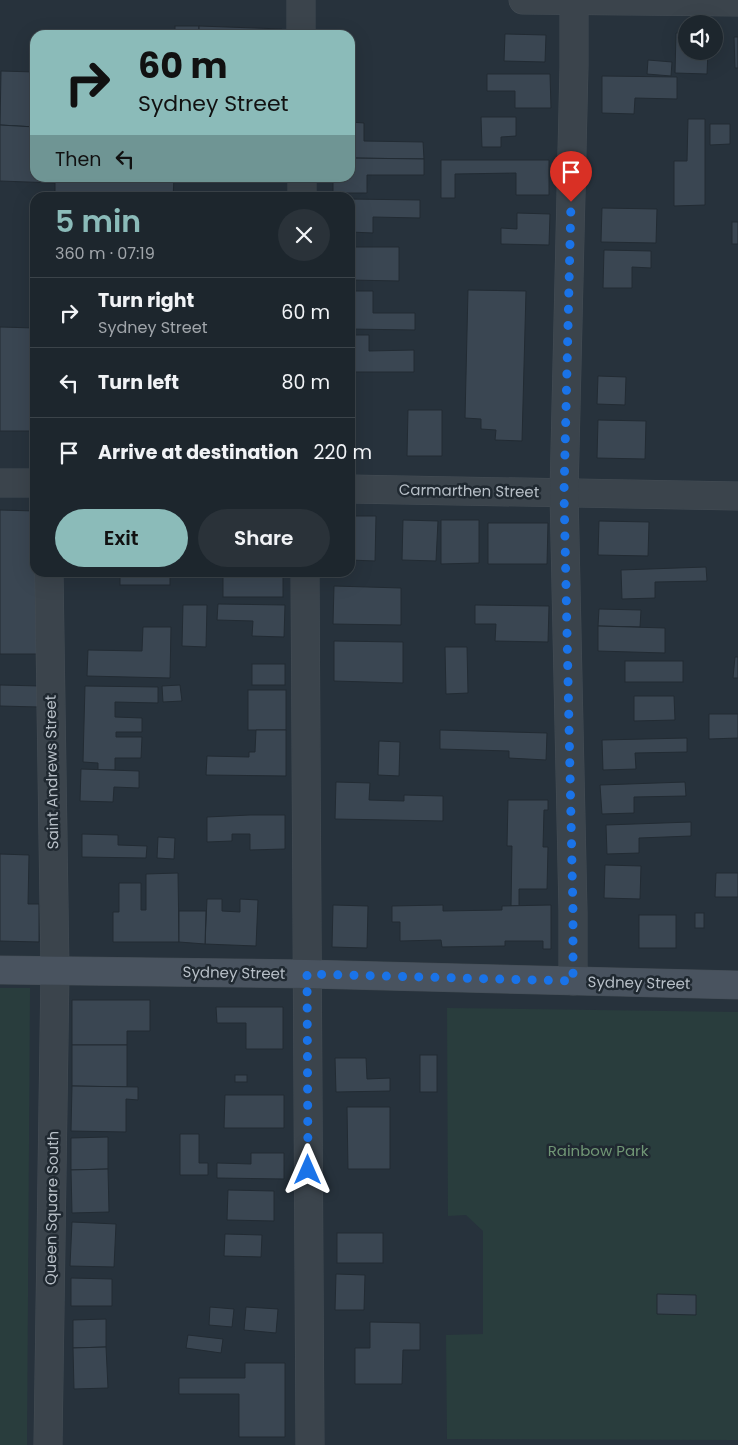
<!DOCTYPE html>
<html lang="en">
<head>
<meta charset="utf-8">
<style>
  :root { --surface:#1d262d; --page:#2a3239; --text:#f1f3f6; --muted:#a0a5aa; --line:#3b4349; --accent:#8bbbb9 }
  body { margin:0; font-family:Poppins,sans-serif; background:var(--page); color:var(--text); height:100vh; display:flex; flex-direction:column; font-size:19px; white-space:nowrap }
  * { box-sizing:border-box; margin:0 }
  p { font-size:16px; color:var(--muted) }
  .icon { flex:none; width:28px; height:28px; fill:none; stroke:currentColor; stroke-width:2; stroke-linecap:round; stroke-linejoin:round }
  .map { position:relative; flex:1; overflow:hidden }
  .sheet { position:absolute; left:30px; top:192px; width:325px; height:385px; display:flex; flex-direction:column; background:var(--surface); border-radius:15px; box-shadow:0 5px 20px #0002,0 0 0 1px var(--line) }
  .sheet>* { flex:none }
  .top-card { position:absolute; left:30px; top:30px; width:325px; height:152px; border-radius:15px; box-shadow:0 5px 20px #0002,0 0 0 1px var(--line); background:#8bbbb9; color:#111; overflow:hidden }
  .fabs { position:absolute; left:678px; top:15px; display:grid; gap:10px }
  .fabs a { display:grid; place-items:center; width:45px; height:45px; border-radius:50%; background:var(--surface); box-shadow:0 5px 20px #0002,0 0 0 1px var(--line); font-size:25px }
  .pin { position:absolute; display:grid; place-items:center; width:42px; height:42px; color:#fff; margin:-51px -21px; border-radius:50% 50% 50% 0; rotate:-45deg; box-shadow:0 0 5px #0007 }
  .pin .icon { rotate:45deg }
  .me { position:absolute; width:55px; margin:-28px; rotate:0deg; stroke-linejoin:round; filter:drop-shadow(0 0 4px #0008) }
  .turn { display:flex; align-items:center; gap:18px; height:105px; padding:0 25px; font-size:22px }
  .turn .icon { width:65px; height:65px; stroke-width:2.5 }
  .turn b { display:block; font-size:35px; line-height:42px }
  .then { display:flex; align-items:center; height:48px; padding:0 25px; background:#0003; gap:10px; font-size:19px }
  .round { display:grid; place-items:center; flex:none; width:52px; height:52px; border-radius:26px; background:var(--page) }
  .overview { display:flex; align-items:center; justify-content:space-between; height:85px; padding:0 25px }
  h1 { font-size:30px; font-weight:600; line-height:38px; color:var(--accent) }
  .button { display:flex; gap:10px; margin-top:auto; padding:10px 25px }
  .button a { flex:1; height:58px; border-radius:30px; background:var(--accent); color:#111; font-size:20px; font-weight:600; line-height:58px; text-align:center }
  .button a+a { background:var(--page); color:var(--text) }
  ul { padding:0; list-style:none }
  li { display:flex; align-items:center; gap:15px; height:70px; padding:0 25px; border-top:1px solid var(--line) }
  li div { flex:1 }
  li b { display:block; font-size:19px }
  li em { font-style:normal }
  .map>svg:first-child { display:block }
  .green { fill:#293d3d }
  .building { fill:#3a4652; stroke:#222b33 }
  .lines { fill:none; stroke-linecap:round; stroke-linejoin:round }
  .street-casing { stroke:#444d55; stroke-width:29 }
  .secondary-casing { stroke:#444d55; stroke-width:29 }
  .street { stroke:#3b444c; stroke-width:28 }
  .secondary { stroke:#49535f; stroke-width:28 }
  .route { stroke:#1a73e8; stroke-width:9; stroke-dasharray:0 16.2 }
  .labels { text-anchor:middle; stroke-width:5; stroke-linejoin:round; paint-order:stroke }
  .street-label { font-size:15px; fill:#b7bfc7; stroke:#202931 }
  .park-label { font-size:15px; fill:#709675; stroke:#202931 }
</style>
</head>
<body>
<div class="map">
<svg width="738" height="1445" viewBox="0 0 738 1445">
  <rect width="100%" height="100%" fill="#27323c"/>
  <g class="green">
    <polygon points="0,988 30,988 27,1445 0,1445"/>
    <polygon points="447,1008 738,1012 738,1440 447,1439 446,1335 483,1334 483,1231 466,1215 448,1216"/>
  </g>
  <g class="building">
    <rect x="175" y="26" width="24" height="9"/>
    <polygon points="199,26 282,29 282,35 199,35"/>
    <polygon points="676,33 686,33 686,51 708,51 707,74 675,73"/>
    <polygon points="505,34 546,35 545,62 504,61"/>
    <polygon points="734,37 738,37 738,68 735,68"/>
    <polygon points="648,60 672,62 671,76 647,74"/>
    <polygon points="1,71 35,72 35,127 0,125"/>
    <polygon points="487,74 550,74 551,108 515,108 515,91 487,91"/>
    <polygon points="602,76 677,77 677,99 635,98 634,114 602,113"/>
    <polygon points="481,117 516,117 516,136 501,137 501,147 482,147"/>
    <polygon points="688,119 705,119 705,205 674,206 674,161 687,161"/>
    <polygon points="350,122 364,123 364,141 423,142 424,159 350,158"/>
    <polygon points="710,124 730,124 730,144 710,145"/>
    <polygon points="0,125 35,127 35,178 55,178 55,183 0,181"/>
    <polygon points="350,158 424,159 424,175 367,175 367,193 333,193 333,178 350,178"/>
    <polygon points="441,160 549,160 549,195 516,195 516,173 455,174 455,198 441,198"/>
    <polygon points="55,178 174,178 173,198 55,198"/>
    <polygon points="350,199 420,200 420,218 373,217 373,233 350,232"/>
    <polygon points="602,208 657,209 656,243 601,242"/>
    <polygon points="517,213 550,214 549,245 501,244 501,228 517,229"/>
    <rect x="732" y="222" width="6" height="22"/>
    <polygon points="350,247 399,247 399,281 350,280"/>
    <polygon points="604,250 651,251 651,268 632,267 632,288 603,288"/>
    <polygon points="468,290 526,291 522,441 495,440 496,430 481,429 481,419 465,418"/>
    <polygon points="350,291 373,291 373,313 415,313 415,330 350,329"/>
    <polygon points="0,327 35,328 35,431 0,431"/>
    <polygon points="350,335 369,335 369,351 414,350 414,372 350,372"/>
    <polygon points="598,376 626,377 625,405 597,404"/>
    <polygon points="408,410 442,410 442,456 407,456"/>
    <polygon points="598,420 646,421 645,459 597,458"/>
    <polygon points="0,510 35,511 35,572 43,572 43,654 0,654"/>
    <polygon points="350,516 376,516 375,561 350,560"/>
    <polygon points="403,520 438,521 436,561 402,560"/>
    <polygon points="441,520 479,520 479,563 441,564"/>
    <polygon points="599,521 649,522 648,556 598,555"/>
    <polygon points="488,523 548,523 547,564 488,564"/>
    <polygon points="706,567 707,581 655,582 655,598 622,599 621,570"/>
    <rect x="120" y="572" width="50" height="13"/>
    <rect x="223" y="572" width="60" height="25"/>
    <polygon points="334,586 401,588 401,625 333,624"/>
    <polygon points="218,604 285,605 284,637 252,636 253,621 217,620"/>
    <polygon points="183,605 207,605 206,647 182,646"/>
    <polygon points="475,605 549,606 548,642 495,641 496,624 475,624"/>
    <polygon points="599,609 641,610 640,627 598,626"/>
    <polygon points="598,626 665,628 665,653 598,651"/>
    <polygon points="143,627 171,627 170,678 87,676 88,650 142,651"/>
    <polygon points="334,641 403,642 403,683 334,681"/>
    <polygon points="445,647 467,647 468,693 446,694"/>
    <polygon points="735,657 738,657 738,678 733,678"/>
    <rect x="625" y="661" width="58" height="21"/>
    <rect x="252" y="664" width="33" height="21"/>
    <polygon points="0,685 40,686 39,707 0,706"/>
    <polygon points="180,685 182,701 163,702 162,686"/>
    <polygon points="85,686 158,687 158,703 115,702 115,717 142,718 142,732 116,732 116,737 142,737 141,758 115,758 115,770 98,770 98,763 83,762"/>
    <rect x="248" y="690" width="38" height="40"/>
    <polygon points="634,696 674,696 675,720 634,721"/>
    <polygon points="709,714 738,714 738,738 709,739"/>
    <polygon points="256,730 286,730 286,776 206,775 207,756 249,757 249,752 255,752"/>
    <polygon points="440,730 547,733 546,760 509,758 509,751 440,749"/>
    <polygon points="687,738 687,752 635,753 636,769 603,770 602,740"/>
    <polygon points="379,741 400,742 399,776 378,775"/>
    <polygon points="81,769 139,771 139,788 114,787 113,802 80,801"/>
    <polygon points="336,782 370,783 369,800 404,801 404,795 443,796 443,821 335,819"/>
    <polygon points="685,782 686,796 634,797 634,813 602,814 600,785"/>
    <polygon points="508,800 548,800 548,810 544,810 543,847 548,847 547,889 519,889 519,906 511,906 512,846 507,846"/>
    <polygon points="250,815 285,815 285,849 250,850 250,834 232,834 232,841 207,842 207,817"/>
    <polygon points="691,822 691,836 639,838 639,853 607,854 606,825"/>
    <polygon points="82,834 118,835 118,845 147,846 146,858 82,857"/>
    <polygon points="158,837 175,838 174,859 157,858"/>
    <polygon points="0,854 29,855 28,904 39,904 39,942 0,941"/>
    <polygon points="605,865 641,866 640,899 604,898"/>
    <polygon points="178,873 179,942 113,942 113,912 119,912 119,883 141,883 141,910 146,910 146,874"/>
    <polygon points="716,873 738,873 738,897 715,897"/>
    <polygon points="207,899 222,899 222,911 240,912 240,899 258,900 256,946 205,944"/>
    <polygon points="333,905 368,906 367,948 332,947"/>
    <polygon points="443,905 443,911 502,910 502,906 551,905 551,949 543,949 543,941 505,941 505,946 442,947 441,940 400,941 400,922 392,922 392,906"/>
    <polygon points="179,911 206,911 205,944 179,942"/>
    <rect x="695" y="913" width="9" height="15"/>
    <rect x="639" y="915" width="37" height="33"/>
    <polygon points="72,1000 150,1000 150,1031 127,1031 127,1045 72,1045"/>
    <polygon points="216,1007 283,1007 283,1049 246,1049 246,1023 217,1023"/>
    <polygon points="72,1045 127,1045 127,1087 72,1086"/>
    <rect x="420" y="1055" width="17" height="37"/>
    <polygon points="335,1058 366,1058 367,1079 390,1078 390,1091 336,1092"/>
    <rect x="235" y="1075" width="12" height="7"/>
    <polygon points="72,1086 138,1087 138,1100 126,1099 126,1132 71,1131"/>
    <polygon points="225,1095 284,1095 284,1128 224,1128"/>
    <polygon points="347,1107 390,1107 390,1169 348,1169"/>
    <polygon points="180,1134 199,1134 199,1163 208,1163 208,1175 180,1175"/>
    <polygon points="108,1137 108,1169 71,1170 71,1138"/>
    <polygon points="251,1153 284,1153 284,1179 217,1178 217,1163 251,1164"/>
    <polygon points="108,1169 109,1212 72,1213 71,1170"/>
    <polygon points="228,1190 274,1191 274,1221 227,1220"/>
    <polygon points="72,1222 116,1224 114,1267 70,1266"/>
    <rect x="337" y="1233" width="46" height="30"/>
    <polygon points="225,1234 262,1235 261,1257 224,1256"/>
    <polygon points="336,1274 365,1275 364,1310 335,1310"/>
    <polygon points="71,1278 112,1279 112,1306 71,1306"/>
    <polygon points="657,1294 696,1295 696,1315 657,1314"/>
    <polygon points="210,1307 234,1309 232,1327 209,1325"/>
    <polygon points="246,1307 278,1309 276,1333 244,1330"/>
    <polygon points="106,1319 106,1347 73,1348 73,1320"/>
    <polygon points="370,1322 420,1323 420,1350 403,1350 402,1384 355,1384 355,1348 370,1348"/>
    <polygon points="188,1335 223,1339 221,1353 186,1348"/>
    <polygon points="106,1347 108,1388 74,1389 73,1348"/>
    <polygon points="245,1363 285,1363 285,1437 239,1437 239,1394 179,1394 179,1378 245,1378"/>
  </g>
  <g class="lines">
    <defs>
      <g id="street">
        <polyline points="301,0 301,35"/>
        <polyline points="523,0 738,2"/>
        <polyline points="302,178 302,198"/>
        <polyline points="0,483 35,483"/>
        <polyline points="350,489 738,496"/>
        <polyline points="305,572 310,1445"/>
        <polyline points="573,981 573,912 564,493 574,66 574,0"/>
        <polyline points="48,1445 55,971 49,572"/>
      </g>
      <polyline id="secondary" points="0,970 307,974 738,985"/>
    </defs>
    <use href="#street" class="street-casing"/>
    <use href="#secondary" class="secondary-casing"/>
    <use href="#street" class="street"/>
    <use href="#secondary" class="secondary"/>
  </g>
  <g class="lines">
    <polyline class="route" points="308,1170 307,974 573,981 573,912 564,493 571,202"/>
  </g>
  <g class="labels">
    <g class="street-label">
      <text transform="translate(469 491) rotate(1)" y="5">Carmarthen Street</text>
      <text transform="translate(52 772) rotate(-91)" y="5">Saint Andrews Street</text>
      <text transform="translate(234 973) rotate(1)" y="5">Sydney Street</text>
      <text transform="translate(639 983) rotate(1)" y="5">Sydney Street</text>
      <text transform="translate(52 1208) rotate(-89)" y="5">Queen Square South</text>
    </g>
    <g class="park-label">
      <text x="598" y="1156">Rainbow Park</text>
    </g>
  </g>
</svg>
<div class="fabs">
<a><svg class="icon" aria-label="sound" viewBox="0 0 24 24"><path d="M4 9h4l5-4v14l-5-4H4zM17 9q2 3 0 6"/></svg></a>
</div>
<div class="pin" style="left:571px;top:202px;background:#d93025"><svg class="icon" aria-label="arrive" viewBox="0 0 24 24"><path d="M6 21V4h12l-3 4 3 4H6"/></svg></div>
<svg class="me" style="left:308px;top:1170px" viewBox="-20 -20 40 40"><path d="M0-17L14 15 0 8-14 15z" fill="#1a73e8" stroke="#fff" stroke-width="4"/></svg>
<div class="top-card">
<div class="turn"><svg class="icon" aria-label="right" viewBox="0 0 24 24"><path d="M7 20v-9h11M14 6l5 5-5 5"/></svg><div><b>60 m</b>Sydney Street</div></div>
<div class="then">Then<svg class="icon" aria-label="left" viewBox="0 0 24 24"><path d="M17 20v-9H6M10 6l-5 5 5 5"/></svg></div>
</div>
<section class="sheet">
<div class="overview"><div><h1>5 min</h1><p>360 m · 07:19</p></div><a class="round"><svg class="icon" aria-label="close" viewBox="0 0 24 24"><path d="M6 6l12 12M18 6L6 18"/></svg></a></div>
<ul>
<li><svg class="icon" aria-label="right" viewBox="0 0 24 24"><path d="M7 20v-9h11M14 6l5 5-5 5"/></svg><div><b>Turn right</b><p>Sydney Street</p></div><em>60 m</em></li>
<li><svg class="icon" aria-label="left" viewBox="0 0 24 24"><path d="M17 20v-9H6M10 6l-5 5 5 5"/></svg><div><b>Turn left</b></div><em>80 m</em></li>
<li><svg class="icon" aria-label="arrive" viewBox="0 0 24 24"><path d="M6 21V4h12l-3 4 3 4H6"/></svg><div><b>Arrive at destination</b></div><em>220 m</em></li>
</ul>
<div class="button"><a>Exit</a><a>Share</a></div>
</section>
</div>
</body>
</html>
